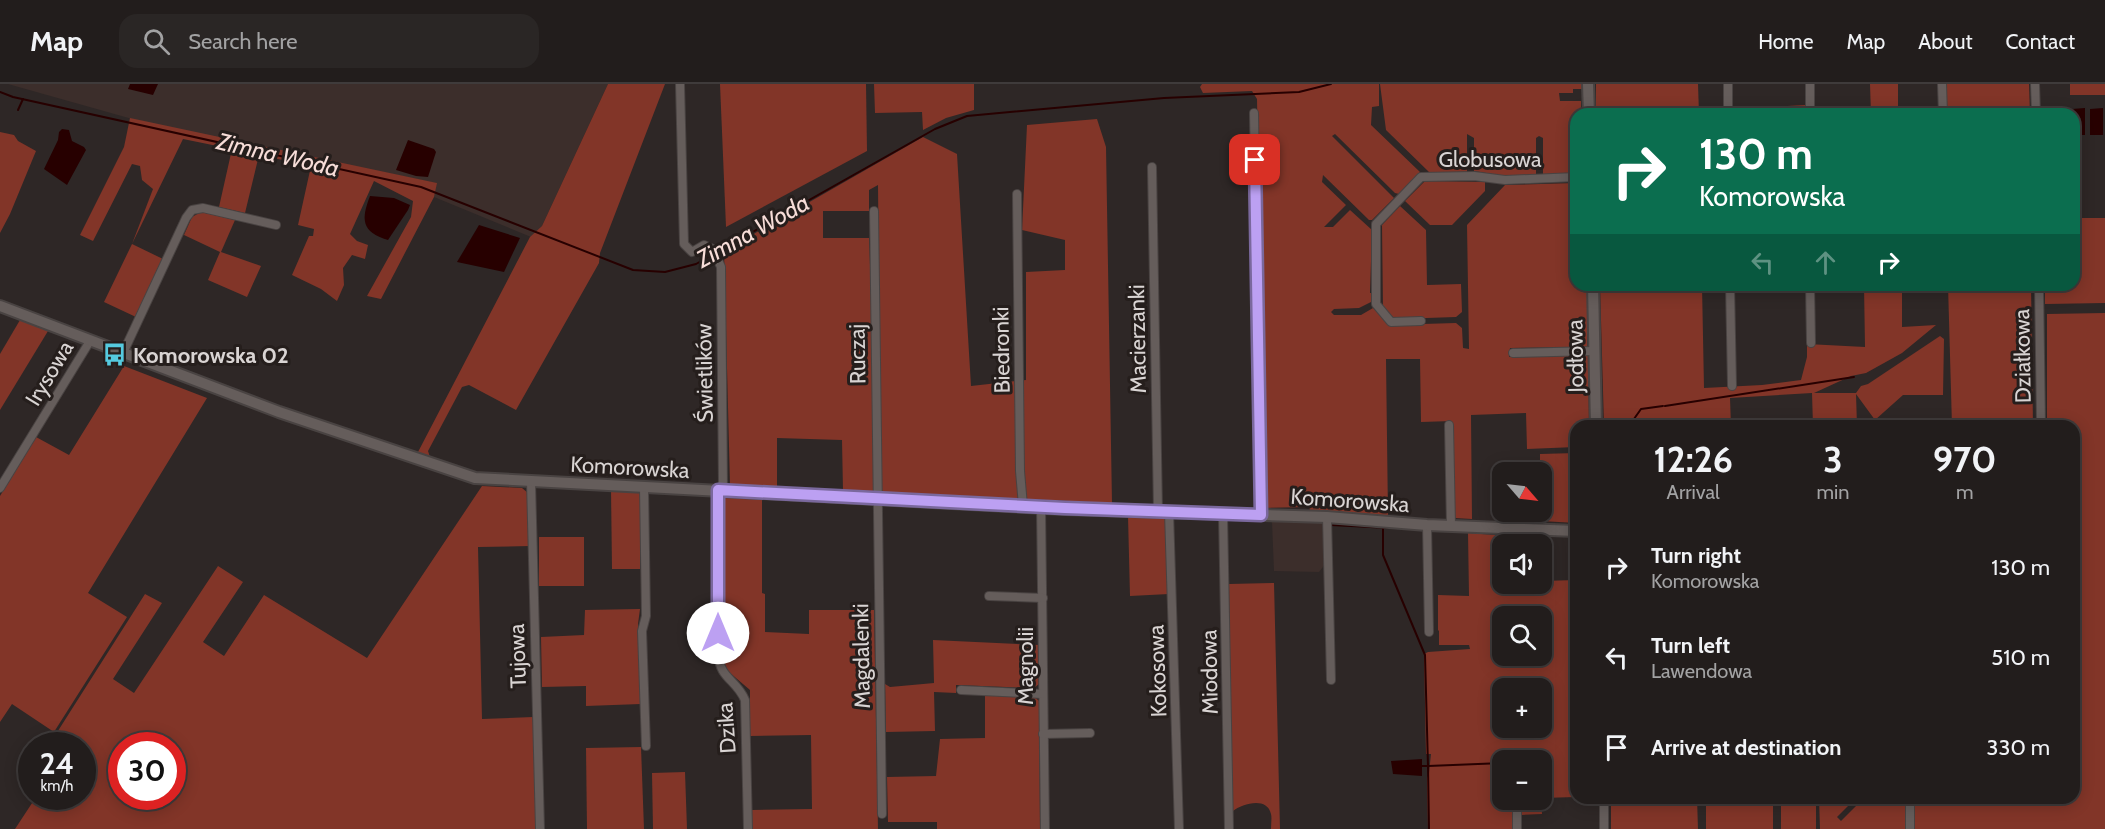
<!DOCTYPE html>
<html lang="en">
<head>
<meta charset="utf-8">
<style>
  :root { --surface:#221d1c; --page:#2a2625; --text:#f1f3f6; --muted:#a2a2a3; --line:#3f3b3b }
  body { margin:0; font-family:Cabin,sans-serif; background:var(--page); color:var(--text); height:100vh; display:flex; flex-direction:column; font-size:22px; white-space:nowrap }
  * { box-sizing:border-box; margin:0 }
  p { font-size:20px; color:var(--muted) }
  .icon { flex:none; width:33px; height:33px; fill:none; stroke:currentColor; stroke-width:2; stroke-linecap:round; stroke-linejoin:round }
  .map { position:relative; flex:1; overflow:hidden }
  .side { position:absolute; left:1570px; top:336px; width:510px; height:384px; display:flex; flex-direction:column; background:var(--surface); border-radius:18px; box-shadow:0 3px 15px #0003,0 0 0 2px var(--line) }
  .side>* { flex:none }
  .top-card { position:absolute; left:1570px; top:24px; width:510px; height:183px; border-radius:18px; box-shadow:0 3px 15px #0003,0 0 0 2px var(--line); background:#0b6e4f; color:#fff; overflow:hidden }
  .needle { width:39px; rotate:118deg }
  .fabs { position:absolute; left:1492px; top:378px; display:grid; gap:12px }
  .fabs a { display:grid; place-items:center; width:60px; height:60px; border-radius:12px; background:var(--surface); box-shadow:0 3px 15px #0003,0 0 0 2px var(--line); font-size:30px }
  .speed { position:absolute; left:18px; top:648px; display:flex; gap:12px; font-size:30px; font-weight:700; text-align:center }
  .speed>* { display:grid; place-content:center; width:78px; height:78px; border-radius:50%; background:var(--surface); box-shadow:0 3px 15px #0003,0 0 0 2px var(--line); line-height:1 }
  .speed small { font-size:15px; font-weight:400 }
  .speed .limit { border:9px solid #d22; background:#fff; color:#111 }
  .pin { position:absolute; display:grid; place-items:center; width:51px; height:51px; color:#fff; margin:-26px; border-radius:12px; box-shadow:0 3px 9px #0006 }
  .me { position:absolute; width:66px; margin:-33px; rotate:0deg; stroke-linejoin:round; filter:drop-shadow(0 0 4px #0008) }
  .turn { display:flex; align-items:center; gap:21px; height:126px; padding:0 30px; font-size:27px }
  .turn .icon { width:78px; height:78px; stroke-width:2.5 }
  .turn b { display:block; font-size:42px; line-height:51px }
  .lanes { display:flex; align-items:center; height:57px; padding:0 30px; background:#0003; justify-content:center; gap:30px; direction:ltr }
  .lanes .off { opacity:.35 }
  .eta { display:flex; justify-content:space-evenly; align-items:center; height:102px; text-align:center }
  .eta b { font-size:36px; font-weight:800; line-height:42px }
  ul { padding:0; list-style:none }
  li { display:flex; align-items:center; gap:18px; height:90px; padding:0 30px }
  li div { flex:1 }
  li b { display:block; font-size:22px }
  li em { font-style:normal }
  header { display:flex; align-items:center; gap:36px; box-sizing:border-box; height:84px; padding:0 30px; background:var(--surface); border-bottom:2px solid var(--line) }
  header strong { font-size:28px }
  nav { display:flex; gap:33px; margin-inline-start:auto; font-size:21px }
  .search { width:420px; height:54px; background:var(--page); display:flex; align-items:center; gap:15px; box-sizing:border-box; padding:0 21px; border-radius:18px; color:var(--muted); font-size:22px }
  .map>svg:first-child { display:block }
  .built { fill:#3c2e2b }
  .green { fill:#823528; fill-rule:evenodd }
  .water { fill:#270000 }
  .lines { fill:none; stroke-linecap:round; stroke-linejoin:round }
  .stream { stroke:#270000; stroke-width:2 }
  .street-casing { stroke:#494342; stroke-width:10 }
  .secondary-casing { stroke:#494342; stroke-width:14 }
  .street { stroke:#655d5b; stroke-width:8 }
  .secondary { stroke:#655d5b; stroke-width:10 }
  .route-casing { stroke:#7a689d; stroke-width:15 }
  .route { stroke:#bca0f2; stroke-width:10 }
  .labels { text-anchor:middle; stroke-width:6; stroke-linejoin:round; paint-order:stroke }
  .street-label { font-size:22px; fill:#d9d4d3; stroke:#251e1c }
  .poi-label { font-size:22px; font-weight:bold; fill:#d9d4d3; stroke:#251e1c; text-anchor:start }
  .water-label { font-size:24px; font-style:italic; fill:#f7ddd8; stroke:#251e1c }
</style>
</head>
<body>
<header>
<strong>Map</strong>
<div class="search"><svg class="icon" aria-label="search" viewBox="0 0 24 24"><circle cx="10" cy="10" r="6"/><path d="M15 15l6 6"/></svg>Search here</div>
<nav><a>Home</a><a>Map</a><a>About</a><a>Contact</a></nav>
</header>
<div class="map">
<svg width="2105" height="745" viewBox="0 0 2105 745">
  <rect width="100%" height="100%" fill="#2e2726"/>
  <g class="built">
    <polygon points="8,0 608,0 542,142 531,153 434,113 436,99 150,40"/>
    <polygon points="1272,438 1324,438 1326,479 1319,488 1274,487"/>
  </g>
  <g class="green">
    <polygon points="608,0 665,0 600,169 599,179 516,326 469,301 462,303 428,367 430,373 418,368 530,153 542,142"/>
    <polygon points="720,0 866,0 867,67 726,143"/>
    <polygon points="874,0 974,0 974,26 946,34 923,46 922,28 875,29"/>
    <polygon points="1202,0 1379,0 1379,22 1372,23 1371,41 1420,88 1399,110 1395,109 1335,50 1332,52 1394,114 1372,136 1369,136 1323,91 1322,98 1346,121 1324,143 1333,143 1350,126 1372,146 1370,209 1373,209 1373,217 1359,224 1334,225 1331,228 1334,231 1361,231 1373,224 1389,241 1456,239 1462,244 1463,264 1469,265 1467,141 1505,101 1576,99 1576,201 1587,201 1587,263 1510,264 1509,273 1588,271 1589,342 1576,342 1576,363 1527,365 1526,329 1471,331 1472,435 1455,434 1452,337 1421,338 1420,275 1386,275 1388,432 1310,428 1309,420 1309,423 1264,424 1257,15 1252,7 1203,9 1200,3"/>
    <polygon points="1380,0 1582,0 1582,5 1573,5 1573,9 1559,9 1560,17 1581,17 1581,30 1576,30 1576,90 1543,90 1543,54 1539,52 1536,54 1536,91 1504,92 1474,87 1474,54 1467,50 1467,88 1429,88 1386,46"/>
    <polygon points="1596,0 1698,0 1699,30 1596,30"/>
    <polygon points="1870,0 1898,0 1898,30 1871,30"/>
    <polygon points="1947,0 2029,0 2030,30 1947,30"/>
    <rect x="2070" y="0" width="35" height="11"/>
    <polygon points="1805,21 1805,30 1768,30 1768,23"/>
    <polygon points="130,34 437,99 434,113 381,215 367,212 411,133 413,117 374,97 350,150 357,157 368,161 365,175 352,171 343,184 344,201 337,217 321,205 292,191 309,152 313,152 314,145 298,141 311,82 259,71 245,129 219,123 232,65 183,55 132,160 163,175 136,233 104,218 132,160 153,105 142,96 140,82 132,80 93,157 80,151 124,63"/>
    <polygon points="1097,35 1106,63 1112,419 881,408 878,101 869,106 869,127 823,127 823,154 869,154 871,207 874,408 843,407 842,356 777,354 777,402 730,401 724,167 923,53 957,70 971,302 1026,296 1026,188 1065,186 1065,156 1022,146 1027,41"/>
    <polygon points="0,48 14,51 18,57 36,67 10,130 0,149"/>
    <polygon points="1425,97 1485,98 1485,107 1452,141 1430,141 1405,117"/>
    <polygon points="1400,122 1426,146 1427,201 1461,200 1462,228 1456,233 1397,235 1389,231 1383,224 1382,141"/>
    <polygon points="201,128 235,136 221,168 261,182 247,213 208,196 220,168 184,151 192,133"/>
    <polygon points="2075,134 2105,134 2105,219 2045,220 2045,201 2074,201"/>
    <polygon points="1600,201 1702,201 1704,304 1762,301 1801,296 1807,273 1807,260 1865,263 1864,201 1902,201 1902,243 1936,241 1902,269 1866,289 1851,292 1814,309 1856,309 1861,302 1868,300 1940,252 1944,255 1943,311 1903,311 1875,336 1856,310 1857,342 1813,342 1812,309 1730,314 1731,342 1604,342"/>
    <polygon points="1948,201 2031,201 2033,342 1952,342"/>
    <polygon points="2105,229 2105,745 1820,745 1819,714 1856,714 1837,733 1841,737 1864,714 1905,714 1906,743 1915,740 1914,714 2074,714 2074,342 2047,342 2047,230"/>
    <polygon points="20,236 48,247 0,326 0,270"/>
    <polygon points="124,282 207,314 88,509 127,533 54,648 12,620 0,638 0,412 36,353 69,371"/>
    <polygon points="1576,369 1576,439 1541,437 1542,388 1540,388 1540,370"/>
    <path d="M482,402l40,2 6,5 2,53 -52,1 4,172 51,-2 3,112h-521l21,-32 46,-1v-50l-11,-1 1,-2 -16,-9 89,-140 17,9 -49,76 21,14 84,-127 25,16 -40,60 21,14 40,-61 103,63zM122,662h50v50h-50z"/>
    <polygon points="611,405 640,406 640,485 612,485"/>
    <polygon points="722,412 762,414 762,509 765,510 765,548 809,550 809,526 874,526 878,745 752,745 752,726 812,725 811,651 750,652 750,606 723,583 721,554"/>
    <polygon points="1128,432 1161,432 1167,437 1169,510 1130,512"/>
    <path d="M1468,449l69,5v6h-34v40h39v-3l34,-1v217l-34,1v-38h-23v-11h-9l1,11h-8v40h9l1,29h-85l-1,-51 2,-5 2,-19h-5l-2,-100 4,-2 42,-3 -1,-4h-30v-14l-1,-1v-35l31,1zM1503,532h39v40h-39zM1503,604h39v40h-39z"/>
    <rect x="539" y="453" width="45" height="49"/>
    <path d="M1274,499l6,246h-9c0,-5 1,-11 0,-15 -4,-18 -29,-10 -38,-3l-1,-15 -3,-212z"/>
    <polygon points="640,525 638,540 641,620 586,622 586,602 542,603 541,553 584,551 585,526"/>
    <polygon points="933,556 1039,561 1039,600 1034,604 956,601 956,609 934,608 935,647 886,648 885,600 890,603 934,599"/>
    <polygon points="985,611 1034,612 1039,617 1040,745 937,745 937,738 888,738 887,693 936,692 940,655 985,654"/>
    <polygon points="641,663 644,745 587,745 586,664"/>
    <polygon points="685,688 687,745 653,745 652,689"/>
    <polygon points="1611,714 1697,714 1698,745 1611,745"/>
    <rect x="1706" y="714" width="67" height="31"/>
    <rect x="1781" y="714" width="35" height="31"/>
    <polygon points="1520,716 1541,716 1542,730 1521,731"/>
  </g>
  <g class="water">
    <polygon points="130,0 158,0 153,11 128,5"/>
    <polygon points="2085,24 2085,51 2075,51 2074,30 2072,30 2072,25"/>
    <polygon points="2103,24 2103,51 2090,51 2090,25"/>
    <polygon points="62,45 69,46 72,57 84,63 86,66 67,101 44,85 58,56 59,48"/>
    <polygon points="408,56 434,65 436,68 428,93 416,92 396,86"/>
    <path d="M370,112l24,2 16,7 -2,5 -20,30c-27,-8 -27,-21 -18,-44z"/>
    <polygon points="479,141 520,154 504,188 457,178"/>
    <polygon points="1422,675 1422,692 1393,690 1391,677"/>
  </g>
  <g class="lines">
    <g class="stream">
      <polyline points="0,8 13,13 421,103 633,186 665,188 696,180 935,45 967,32 1164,14 1299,8 1331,0"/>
      <polyline points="18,26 23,15"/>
      <polyline points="1665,322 1854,293"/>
      <polyline points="1629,342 1641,325 1663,322"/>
      <polyline points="1331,441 1390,444"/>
      <polyline points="1383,443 1383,471 1425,571 1428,682 1422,682"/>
      <polyline points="1568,452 1572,452"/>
      <polyline points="1429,745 1428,682 1503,679"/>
    </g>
    <defs>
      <g id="street">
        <polyline points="680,0 684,160 692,168 704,161 713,165"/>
        <polyline points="1728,0 1728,30"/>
        <polyline points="1810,0 1810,30"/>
        <polyline points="1942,0 1943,30"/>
        <polyline points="2035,0 2036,30"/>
        <polyline points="1254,29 1261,431"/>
        <polyline points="1152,83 1158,427"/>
        <polyline points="1017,110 1020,387 1023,422"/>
        <polyline points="874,127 882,730"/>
        <polyline points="716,172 721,183 723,406"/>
        <polyline points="1730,201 1732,302"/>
        <polyline points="1810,201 1811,259"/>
        <polyline points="2039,201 2041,342"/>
        <polyline points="1421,237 1391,238 1376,220 1376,140 1421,93 1474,92 1505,96 1576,93"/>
        <polyline points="123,269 186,134 192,126 203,124 276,141"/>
        <polyline points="1513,269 1594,267"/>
        <polyline points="1449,341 1451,442"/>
        <polyline points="531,398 540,745"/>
        <polyline points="644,403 646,532 642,547 646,662"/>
        <polyline points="0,404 90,257"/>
        <path d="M718,406v164c2,25 18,25 27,46l3,129"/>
        <polyline points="1041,423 1045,745"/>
        <polyline points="1169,428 1179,745"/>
        <polyline points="1223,430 1229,745"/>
        <polyline points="1327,433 1331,596"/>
        <polyline points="1427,441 1429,548"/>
        <polyline points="989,512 1043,514"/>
        <polyline points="961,606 1043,610"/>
        <polyline points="1043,650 1090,649"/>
        <polyline points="1516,669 1516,676"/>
        <polyline points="1604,714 1604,745"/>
        <polyline points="1910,714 1910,745"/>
        <polyline points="1517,716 1517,745"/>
      </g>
      <g id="secondary">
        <polyline points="1588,0 1589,30"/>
        <polyline points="1593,201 1596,342"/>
        <polyline points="0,222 279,328 475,394 1065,425 1327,433 1427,441 1576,447"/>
      </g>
    </defs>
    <use href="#street" class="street-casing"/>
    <use href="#secondary" class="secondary-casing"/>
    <use href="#street" class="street"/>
    <use href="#secondary" class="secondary"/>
  </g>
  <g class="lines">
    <defs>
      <polyline id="route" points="718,549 718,406 1065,424 1261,431 1255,76"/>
    </defs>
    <use href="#route" class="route-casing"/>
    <use href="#route" class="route"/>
  </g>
  <defs>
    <symbol id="bus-bare" viewBox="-9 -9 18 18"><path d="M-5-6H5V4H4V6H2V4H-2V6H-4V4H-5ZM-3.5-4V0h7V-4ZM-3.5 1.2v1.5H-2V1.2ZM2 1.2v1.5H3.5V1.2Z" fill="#55cadf" stroke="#251e1c" stroke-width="2.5" paint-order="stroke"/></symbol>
  </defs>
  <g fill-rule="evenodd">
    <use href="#bus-bare" x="98" y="254" width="33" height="33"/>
  </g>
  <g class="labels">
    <g class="street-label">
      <text x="1490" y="83">Globusowa</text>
      <text transform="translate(1137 255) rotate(-91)" y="8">Macierzanki</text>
      <text transform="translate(1001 266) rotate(-91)" y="8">Biedronki</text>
      <text transform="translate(857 270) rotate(-91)" y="8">Ruczaj</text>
      <text transform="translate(1575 272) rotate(-91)" y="8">Jodłowa</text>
      <text transform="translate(2022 272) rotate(-91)" y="8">Działkowa</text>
      <text transform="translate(49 289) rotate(-59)" y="8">Irysowa</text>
      <text transform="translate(704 289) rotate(-91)" y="8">Świetlików</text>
      <text transform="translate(630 383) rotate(3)" y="8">Komorowska</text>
      <text transform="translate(1350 416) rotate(4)" y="8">Komorowska</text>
      <text transform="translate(517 572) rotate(-92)" y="8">Tujowa</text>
      <text transform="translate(861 572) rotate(-91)" y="8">Magdalenki</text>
      <text transform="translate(1025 582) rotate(-90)" y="8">Magnolii</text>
      <text transform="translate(1157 587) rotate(-92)" y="8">Kokosowa</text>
      <text transform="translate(1209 588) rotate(-91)" y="8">Miodowa</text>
      <text transform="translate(726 644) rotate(-94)" y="8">Dzika</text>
    </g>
    <g class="poi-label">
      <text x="133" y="279">Komorowska 02</text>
    </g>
    <g class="water-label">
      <text transform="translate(278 71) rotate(13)" y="8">Zimna Woda</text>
      <text transform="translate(753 147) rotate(-29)" y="8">Zimna Woda</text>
    </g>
  </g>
</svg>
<div class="fabs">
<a><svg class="needle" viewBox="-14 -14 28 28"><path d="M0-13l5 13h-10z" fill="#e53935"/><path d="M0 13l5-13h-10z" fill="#a2a2a3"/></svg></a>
<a><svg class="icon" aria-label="sound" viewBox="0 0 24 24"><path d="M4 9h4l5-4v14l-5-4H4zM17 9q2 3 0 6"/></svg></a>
<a><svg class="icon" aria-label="search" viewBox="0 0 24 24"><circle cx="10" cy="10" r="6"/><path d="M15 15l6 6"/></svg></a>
<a>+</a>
<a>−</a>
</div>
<div class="speed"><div>24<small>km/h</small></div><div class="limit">30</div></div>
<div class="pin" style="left:1255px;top:76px;background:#d93025"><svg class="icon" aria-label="arrive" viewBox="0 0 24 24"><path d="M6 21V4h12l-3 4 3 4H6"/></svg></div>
<svg class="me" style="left:718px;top:549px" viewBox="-20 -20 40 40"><circle r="19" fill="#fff"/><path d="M0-13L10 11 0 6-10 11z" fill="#bca0f2"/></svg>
<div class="top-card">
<div class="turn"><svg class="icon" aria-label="right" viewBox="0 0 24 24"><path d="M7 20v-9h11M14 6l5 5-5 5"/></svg><div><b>130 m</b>Komorowska</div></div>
<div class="lanes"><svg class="icon off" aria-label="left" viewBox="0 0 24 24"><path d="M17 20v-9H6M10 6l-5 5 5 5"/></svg><svg class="icon off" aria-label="ahead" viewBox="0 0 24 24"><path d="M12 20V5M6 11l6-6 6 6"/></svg><svg class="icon" aria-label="right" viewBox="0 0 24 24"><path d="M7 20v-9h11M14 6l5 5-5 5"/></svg></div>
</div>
<section class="side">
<div class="eta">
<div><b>12:26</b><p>Arrival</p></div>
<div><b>3</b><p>min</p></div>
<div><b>970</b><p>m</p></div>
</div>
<ul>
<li><svg class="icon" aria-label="right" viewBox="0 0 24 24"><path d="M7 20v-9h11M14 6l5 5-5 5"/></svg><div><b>Turn right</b><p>Komorowska</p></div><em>130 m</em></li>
<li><svg class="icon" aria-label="left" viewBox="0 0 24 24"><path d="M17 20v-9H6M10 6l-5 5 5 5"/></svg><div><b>Turn left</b><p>Lawendowa</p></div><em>510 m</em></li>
<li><svg class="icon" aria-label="arrive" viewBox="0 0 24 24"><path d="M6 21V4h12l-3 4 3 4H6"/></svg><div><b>Arrive at destination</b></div><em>330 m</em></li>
</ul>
</section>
</div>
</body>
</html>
